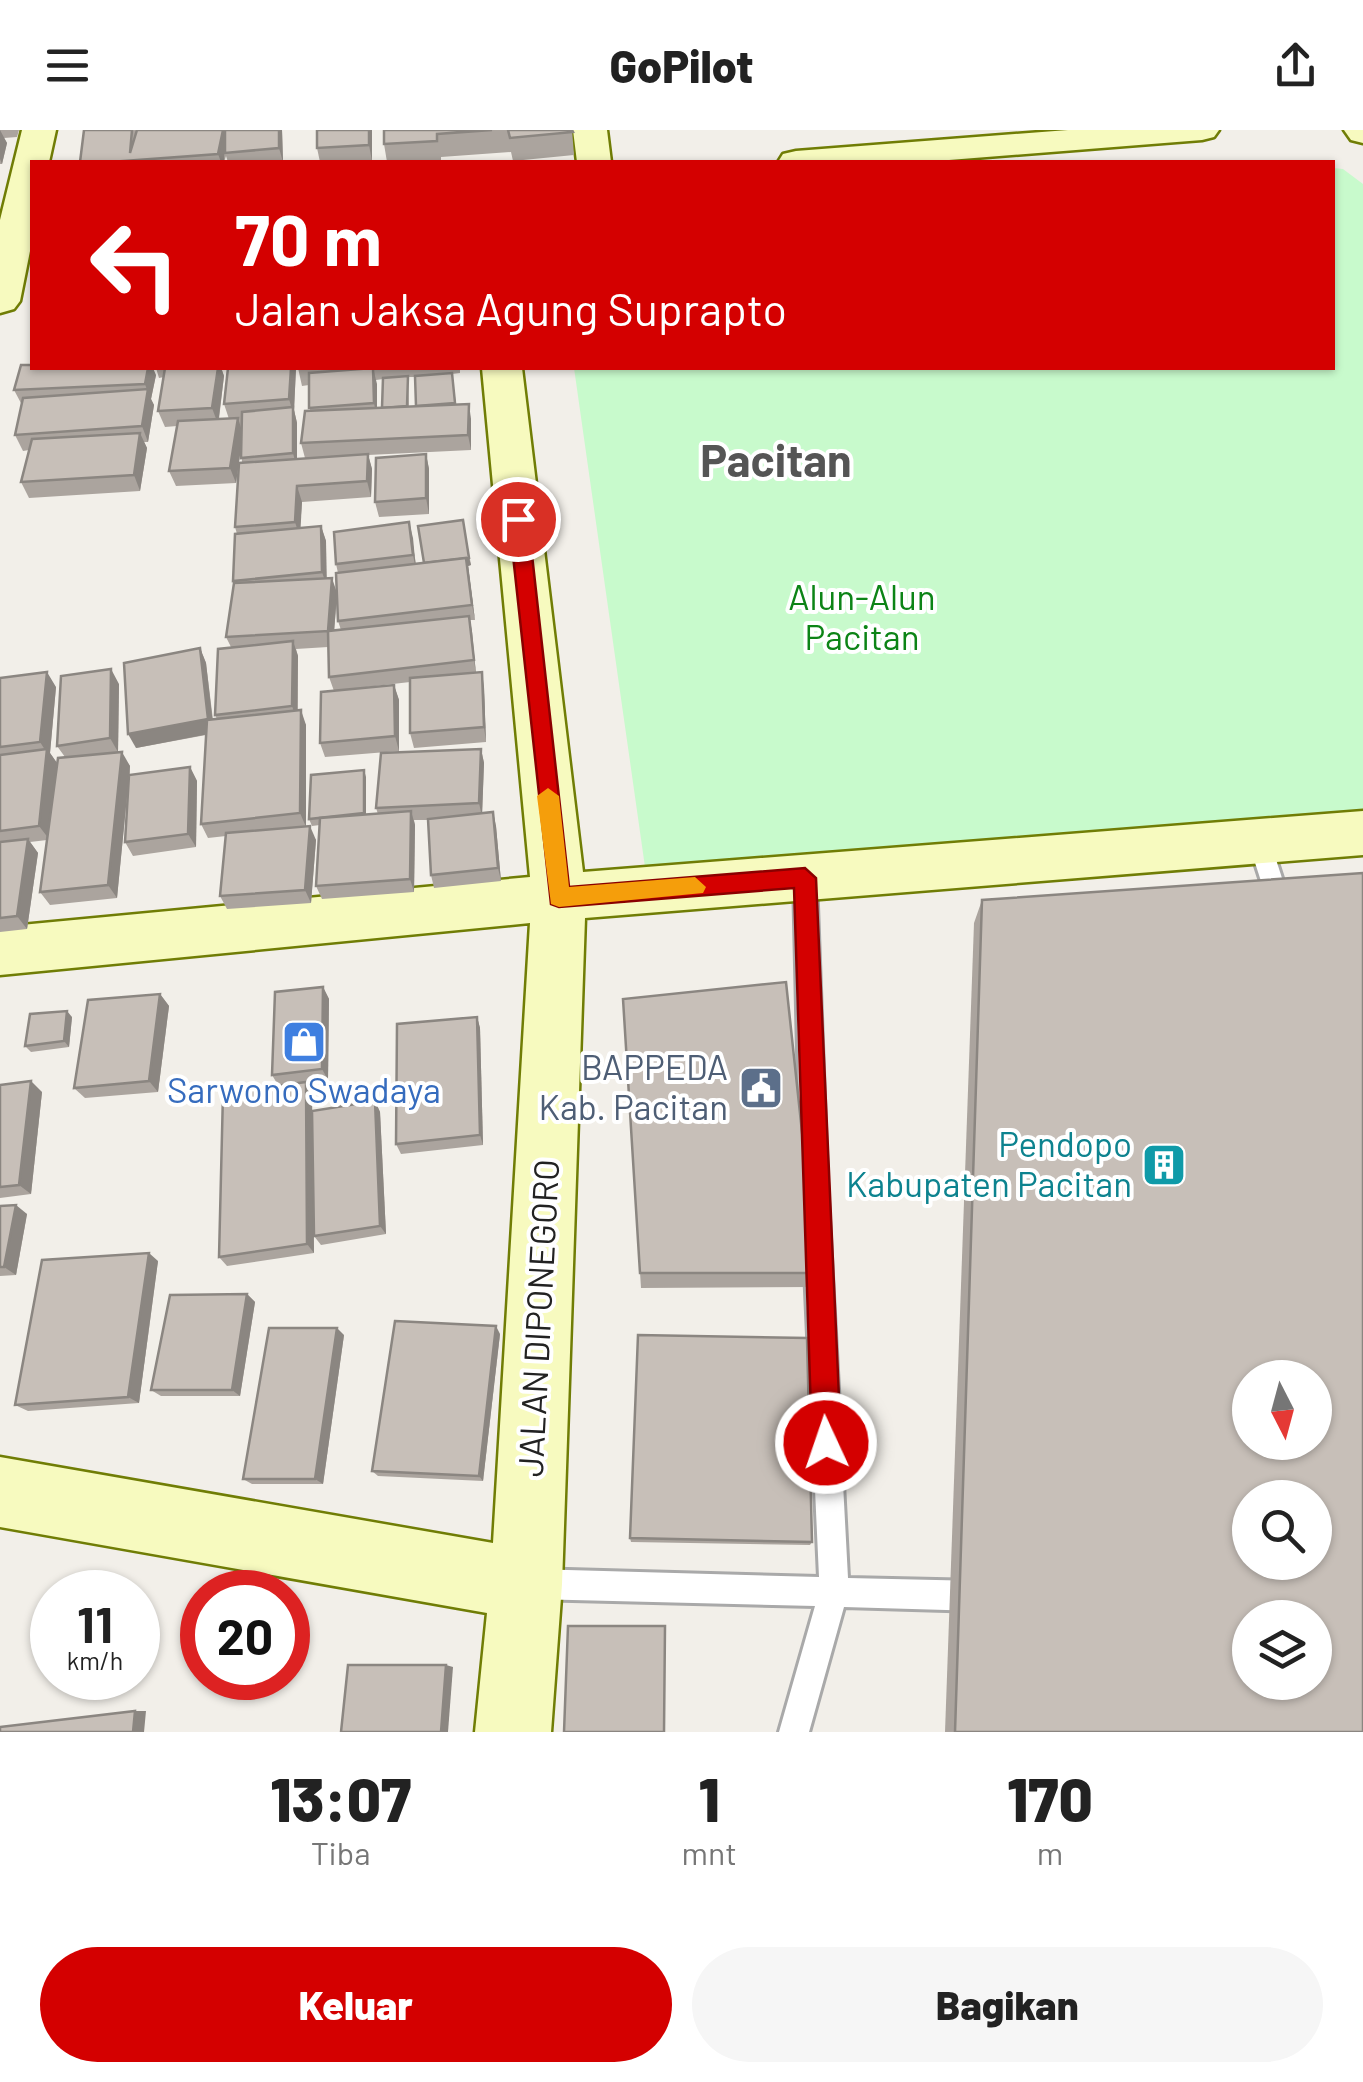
<!DOCTYPE html>
<html lang="id">
<head>
<meta charset="utf-8">
<style>
  :root { --surface:#fff; --page:#f6f6f6; --text:#222; --muted:#767676; --accent:#d40000 }
  body { margin:0; font-family:Barlow,sans-serif; background:var(--page); color:var(--text); height:100vh; display:flex; flex-direction:column; font-size:38px; white-space:nowrap }
  * { box-sizing:border-box; margin:0 }
  p { font-size:32px; color:var(--muted) }
  .icon { flex:none; width:55px; height:55px; fill:none; stroke:currentColor; stroke-width:2; stroke-linecap:round; stroke-linejoin:round }
  .map { position:relative; height:1602px; overflow:hidden }
  .side { display:flex; flex-direction:column; background:var(--surface); flex:1 }
  .side>* { flex:none }
  .banner { position:absolute; left:30px; top:30px; width:1305px; height:210px; border-radius:0px; box-shadow:0 2px 8px #0004; background:#d40000; color:#fff; overflow:hidden }
  .needle { width:65px; rotate:174deg }
  .tools { position:absolute; left:1232px; top:1230px; display:grid; gap:20px }
  .tools a { display:grid; place-items:center; width:100px; height:100px; border-radius:50%; background:var(--surface); box-shadow:0 2px 8px #0004; font-size:50px }
  .speed { position:absolute; left:30px; top:1440px; display:flex; gap:20px; font-size:50px; font-weight:700; text-align:center }
  .speed>* { display:grid; place-content:center; width:130px; height:130px; border-radius:50%; background:var(--surface); box-shadow:0 2px 8px #0004; line-height:1 }
  .speed small { font-size:25px; font-weight:400 }
  .speed .limit { border:15px solid #d22; background:#fff; color:#111 }
  .pin { position:absolute; display:grid; place-items:center; width:85px; height:85px; color:#fff; margin:-42px; border:5px solid #fff; border-radius:50%; box-shadow:0 2px 10px #0007 }
  .me { position:absolute; width:110px; margin:-55px; rotate:357deg; stroke-linejoin:round; filter:drop-shadow(0 0 8px #0008) }
  .turn { display:flex; align-items:center; gap:35px; height:210px; padding:0 40px; font-size:45px }
  .turn .icon { width:130px; height:130px; stroke-width:2.5 }
  .turn b { display:block; font-size:70px; line-height:85px }
  .eta { display:flex; justify-content:space-evenly; align-items:center; height:170px; text-align:center }
  .eta b { font-size:60px; font-weight:800; line-height:70px }
  .primary-button { display:flex; gap:20px; margin-top:auto; padding:20px 40px }
  .primary-button a { flex:1; height:115px; border-radius:60px; background:var(--accent); color:#fff; font-size:40px; font-weight:800; line-height:115px; text-align:center }
  .primary-button a+a { background:var(--page); color:var(--text) }
  header { display:flex; justify-content:space-between; align-items:center; height:130px; padding:0 40px; background:var(--surface); font-size:45px; font-weight:800 }
  .map>svg:first-child { display:block }
  .park { fill:#c8facc }
  .lines { fill:none; stroke-linecap:round; stroke-linejoin:round }
  .lane-casing { stroke:#a9a9a9; stroke-width:6 }
  .secondary-casing { stroke:#707d05; stroke-width:5 }
  .lane { fill:#fff; fill-rule:evenodd }
  .secondary { fill:#f7fabf; fill-rule:evenodd }
  .wall { fill:#aba49e; fill-rule:evenodd }
  .shaded-wall { fill:#8b8681 }
  .building { fill:#c7bfb8; stroke:#8b8681; stroke-width:2.5; fill-rule:evenodd }
  .route { fill:#d40000; stroke:#8a0000; stroke-width:2.5 }
  .slow { fill:#f59e0b }
  .labels { text-anchor:middle; stroke-width:8; stroke-linejoin:round; paint-order:stroke }
  .park-label { font-size:35px; fill:#0c8416; stroke:#fff }
  .service-label { font-size:35px; fill:#4e5e75; stroke:#fff; text-anchor:end }
  .shop-label { font-size:35px; fill:#366cbe; stroke:#fff }
  .culture-label { font-size:35px; fill:#0d838f; stroke:#fff; text-anchor:end }
  .street-label { font-size:35px; fill:#222; stroke:#fff }
  .far-town-label { font-size:45px; font-weight:bold; fill:#555; stroke:#fff }
</style>
</head>
<body>
<header><svg class="icon" aria-label="menu" viewBox="0 0 24 24"><path d="M4 6h16M4 12h16M4 18h16"/></svg>GoPilot<svg class="icon" aria-label="share" viewBox="0 0 24 24"><path d="M12 15V3M7 8l5-5 5 5M5 13v7h14v-7"/></svg></header>
<div class="map">
<svg width="1363" height="1602" viewBox="0 0 1363 1602">
  <rect width="100%" height="100%" fill="#f2efe9"/>
  <polygon class="park" points="1333,38 1343,39 1363,54 1363,699 723,750 645,737 574,238 1332,238"/>
  <g class="lines">
    <defs>
      <g id="lane">
        <polygon points="1259,702 1267,705 1270,711 1292,779 1289,786 1273,786 1270,779 1248,711 1251,705"/>
        <polygon points="805,739 813,742 816,748 827,1051 848,1448 980,1451 990,1456 995,1466 990,1476 980,1481 844,1477 809,1602 779,1602 815,1476 532,1469 522,1464 517,1454 522,1444 532,1439 819,1447 801,1051 794,748 797,742"/>
      </g>
      <g id="secondary">
        <polygon points="22,0 56,0 49,32 32,32 32,111 20,171 14,179 0,183 0,90"/>
        <polygon points="573,0 607,0 611,32 577,32"/>
        <polygon points="1068,0 1219,0 1214,7 1202,10 924,32 778,32 783,24 796,21"/>
        <polygon points="1344,0 1363,0 1363,13 1351,10"/>
        <polygon points="482,238 522,238 583,742 1363,681 1363,725 585,788 562,1454 551,1602 475,1602 487,1483 0,1397 0,1327 493,1413 530,793 0,845 0,797 530,747"/>
      </g>
    </defs>
    <use href="#lane" class="lane-casing"/>
    <use href="#secondary" class="secondary-casing"/>
    <use href="#lane" class="lane"/>
    <use href="#secondary" class="secondary"/>
  </g>
  <g class="wall">
    <polygon points="0,0 19,0 17,7 4,8 7,13 2,34 0,34"/>
    <polygon points="84,0 282,0 283,32 228,32 226,26 224,32 80,32"/>
    <polygon points="317,0 372,0 372,31 320,32 317,18"/>
    <polygon points="384,0 572,0 574,25 513,31 511,22 441,27 441,32 387,32 384,14"/>
    <path d="M156,238h140l-2,42 3,13v36l8,-1 -4,-15 9,-32 -1,-26 -7,1 -4,-18h162v5l-8,1 4,30 15,15v31l-103,5 4,14 -1,28 -69,5 -2,26 21,-2 5,15v37l10,13 2,-18 -2,-9 73,-42 7,42 8,-1 39,-43 8,45 -3,1 7,54h-5l6,52 8,15 2,55 -72,6 -4,-15v-51l-52,6 36,-3 5,15v51l-74,6 -5,-14 14,-52 -5,-14 -1,-30 -32,2 2,7v55l8,14v101l10,14 -5,63 -84,6 -7,-13 6,-60 -18,2 -7,-14 5,-89 -70,13 64,-100 6,15 7,57 4,-1 -2,-4 16,-68 -5,-10 8,-54 3,-49 -2,-7 7,-65 -1,-15 -5,36 -60,3 -7,-15 8,-45 -12,1 -7,-16 6,-34 -5,1zM228,239l-4,35 5,15h-10l5,-43 -2,-6zM408,247h7l1,29h-7zM383,249l-1,29h-5l-1,-28zM337,467l1,24 3,9 -7,1z"/>
    <polygon points="156,245 151,269 154,275 148,312 144,312 147,318 140,361 29,368 21,352 29,320 23,321 15,305 22,275 14,260"/>
    <polygon points="426,324 429,339 429,384 379,387 375,372"/>
    <polygon points="0,548 56,557 50,623 57,633 65,627 57,616 119,554 118,622 130,636 130,645 190,637 197,651 196,717 133,726 125,712 127,665 117,768 50,775 40,762 47,710 30,712 38,723 27,799 0,802"/>
    <polygon points="481,619 484,633 482,683 496,696 501,751 434,758 431,745 428,690 414,690 415,695 414,762 322,769 316,756 320,695 312,696 309,689 366,647 366,684 378,684 376,678"/>
    <polygon points="982,770 1363,1602 945,1602 974,793"/>
    <polygon points="323,857 329,869 328,950 306,953 312,962 312,981 375,971 380,982 386,1104 321,1115 314,1106 313,1027 314,1123 227,1136 219,1127 278,955 272,945"/>
    <polygon points="160,864 169,876 158,962 85,968 74,958"/>
    <polygon points="623,869 817,1143 812,1157 641,1158"/>
    <polygon points="72,887 69,917 31,922 25,916"/>
    <polygon points="477,887 480,898 483,1015 401,1024 396,1014"/>
    <polygon points="0,955 42,962 31,1064 0,1068"/>
    <polygon points="0,1076 27,1084 16,1145 0,1146"/>
    <polygon points="158,1131 139,1273 28,1281 15,1275"/>
    <polygon points="247,1164 255,1172 240,1266 161,1266 151,1260"/>
    <polygon points="500,1204 483,1351 378,1346 372,1341"/>
    <polygon points="344,1205 323,1354 252,1354 243,1349"/>
    <polygon points="630,1408 812,1412 810,1415 631,1412"/>
  </g>
  <g class="shaded-wall">
    <polygon points="0,0 7,13 2,34 0,29"/>
    <polygon points="223,0 225,0 224,32 221,32 218,24"/>
    <polygon points="279,0 282,0 283,32 279,18"/>
    <polygon points="369,0 372,0 372,31 369,15"/>
    <polygon points="148,238 153,238 156,245 151,269 154,275 148,312 142,296 147,260 145,254"/>
    <polygon points="218,238 221,238 224,246 218,294 212,278"/>
    <polygon points="291,238 296,238 294,280 297,293 297,339 293,323 293,283 289,269"/>
    <polygon points="373,238 377,254 377,289 374,273"/>
    <polygon points="469,274 471,289 471,320 468,305"/>
    <polygon points="238,288 243,304 236,353 230,338"/>
    <polygon points="140,303 147,318 140,361 134,345"/>
    <polygon points="368,324 372,339 371,367 367,351"/>
    <polygon points="426,324 429,339 429,384 426,368"/>
    <polygon points="297,356 302,372 300,408 295,392"/>
    <polygon points="409,392 413,408 416,440 413,425"/>
    <polygon points="321,396 326,411 327,457 322,442"/>
    <polygon points="469,428 471,435 468,436 475,490 472,475 426,442"/>
    <polygon points="332,448 337,463 333,516 328,501"/>
    <polygon points="469,486 472,501 476,545 474,530"/>
    <polygon points="293,511 298,526 297,591 292,576"/>
    <polygon points="200,518 206,533 214,603 136,618 128,604"/>
    <polygon points="111,539 119,554 118,622 110,608"/>
    <polygon points="47,542 56,557 50,623 57,633 49,709 39,696 47,623 40,612"/>
    <polygon points="482,542 484,557 486,612 484,597"/>
    <polygon points="394,555 399,570 399,621 395,606"/>
    <polygon points="301,580 306,595 306,697 300,683"/>
    <polygon points="481,619 484,633 482,687 479,673"/>
    <polygon points="122,622 130,636 117,768 108,755"/>
    <polygon points="190,637 197,651 196,717 188,704"/>
    <polygon points="364,640 366,647 366,690 364,683"/>
    <polygon points="411,681 415,695 414,762 410,749"/>
    <polygon points="493,682 496,696 501,751 498,738"/>
    <polygon points="310,696 316,710 311,773 305,760"/>
    <polygon points="28,709 38,723 27,799 17,786"/>
    <polygon points="323,857 329,869 328,950 322,939"/>
    <polygon points="160,864 169,876 158,962 149,951"/>
    <polygon points="67,881 72,887 69,917 64,911"/>
    <polygon points="477,887 480,898 483,1015 480,1005"/>
    <polygon points="31,951 42,962 31,1064 19,1055"/>
    <polygon points="306,952 312,962 314,1123 307,1114"/>
    <polygon points="375,971 380,982 386,1104 380,1096"/>
    <polygon points="16,1075 27,1084 16,1145 4,1137"/>
    <polygon points="149,1123 158,1131 139,1273 128,1267"/>
    <polygon points="247,1164 255,1172 240,1266 232,1260"/>
    <polygon points="496,1196 500,1204 483,1351 479,1346"/>
    <polygon points="337,1198 344,1205 323,1354 315,1349"/>
    <polygon points="446,1535 453,1537 448,1602 441,1602"/>
    <polygon points="135,1581 146,1581 144,1602 133,1602"/>
  </g>
  <g class="building">
    <polygon points="84,0 132,0 130,23 137,0 223,0 218,24 110,32 80,32"/>
    <polygon points="225,0 279,0 279,18 225,23"/>
    <polygon points="317,0 369,0 369,15 317,18"/>
    <polygon points="384,0 492,0 437,4 437,11 384,14"/>
    <polygon points="508,0 572,0 573,2 510,8"/>
    <polygon points="21,235 32,235 32,238 148,238 145,254 14,260"/>
    <polygon points="165,238 218,238 212,278 158,281"/>
    <polygon points="228,238 291,238 289,269 224,274"/>
    <polygon points="373,238 374,273 309,278 309,243"/>
    <polygon points="452,243 455,273 416,276 415,246"/>
    <polygon points="408,246 407,276 382,278 383,248"/>
    <polygon points="148,259 142,296 15,305 23,268"/>
    <polygon points="469,274 468,305 301,313 305,281"/>
    <polygon points="293,277 293,323 241,328 242,282"/>
    <polygon points="238,288 230,338 169,341 178,291"/>
    <polygon points="140,303 134,345 21,352 32,309"/>
    <polygon points="368,324 367,351 297,356 295,392 235,397 239,333"/>
    <polygon points="426,324 426,368 375,372 376,328"/>
    <polygon points="463,390 469,428 424,433 418,396"/>
    <polygon points="409,392 413,425 336,434 334,402"/>
    <polygon points="321,396 322,442 233,451 235,404"/>
    <polygon points="466,428 472,475 338,491 336,443"/>
    <polygon points="332,448 328,501 469,486 474,530 329,547 328,501 226,507 234,453"/>
    <polygon points="293,511 292,576 215,585 218,519"/>
    <polygon points="200,518 208,589 128,604 124,533"/>
    <polygon points="111,539 110,608 57,616 61,546"/>
    <polygon points="47,542 40,612 0,617 0,548"/>
    <polygon points="482,542 484,597 410,603 410,548"/>
    <polygon points="394,555 395,606 320,613 321,562"/>
    <polygon points="301,580 300,683 201,694 207,590"/>
    <polygon points="47,619 39,696 0,701 0,625"/>
    <polygon points="481,619 479,673 376,678 381,623"/>
    <polygon points="122,622 108,755 40,762 58,628"/>
    <polygon points="190,637 188,704 125,712 129,645"/>
    <polygon points="364,640 364,683 309,689 311,645"/>
    <polygon points="411,681 410,749 316,756 320,688"/>
    <polygon points="493,682 498,738 431,745 428,689"/>
    <polygon points="310,696 305,760 220,766 226,703"/>
    <polygon points="28,709 17,786 0,788 0,712"/>
    <path d="M1363,743v859h-408l27,-832zM1250,1248h65v64h-65zM1250,1368h65v64h-65zM1250,1488h65v64h-65z"/>
    <polygon points="786,852 817,1143 640,1143 623,869"/>
    <polygon points="323,857 322,939 272,945 275,862"/>
    <polygon points="160,864 149,951 74,958 88,870"/>
    <polygon points="67,881 64,911 25,916 30,884"/>
    <polygon points="477,887 480,1005 396,1014 397,894"/>
    <polygon points="31,951 19,1055 0,1057 0,955"/>
    <polygon points="306,952 307,1114 219,1127 223,963"/>
    <polygon points="375,971 380,1096 314,1106 312,981"/>
    <polygon points="16,1075 4,1137 0,1137 0,1076"/>
    <polygon points="149,1123 128,1267 15,1275 42,1130"/>
    <polygon points="247,1164 232,1260 151,1260 170,1165"/>
    <polygon points="395,1191 496,1196 479,1346 372,1341"/>
    <polygon points="269,1198 337,1198 315,1349 243,1349"/>
    <polygon points="638,1205 807,1208 812,1412 630,1408"/>
    <polygon points="568,1496 665,1496 664,1602 564,1602"/>
    <polygon points="348,1535 446,1535 441,1602 341,1602"/>
    <polygon points="135,1581 133,1602 0,1602 0,1597"/>
  </g>
  <polygon class="route" points="518,383 528,389 569,757 805,738 816,748 841,1313 836,1323 826,1327 817,1323 812,1313 794,758 559,777 551,774 509,389"/>
  <polygon class="slow" points="548,658 559,666 569,757 695,747 706,757 703,763 559,777 551,774 537,666"/>
  <defs>
    <symbol id="shop-square" viewBox="-11 -11 22 22"><rect x="-9" y="-9" width="18" height="18" rx="4" fill="#3f7fe0" stroke="#fff"/><path d="M-5-2.5h2.3a2.7 3.5 0 0 1 5.4 0H5L5.5 6h-11ZM-1.5-2.5h3a1.5 2.3 0 0 0-3 0Z" fill="#fff"/></symbol>
    <symbol id="civic-square" viewBox="-11 -11 22 22"><rect x="-9" y="-9" width="18" height="18" rx="4" fill="#5c6f8a" stroke="#fff"/><path d="M-.6-6.5H3V-4.5H.6V-3L4-1V1h2V6H-6V1h2V-1L-.6-3ZM-1.2 2.5V6h2.4V2.5Z" fill="#fff"/></symbol>
    <symbol id="building-square" viewBox="-11 -11 22 22"><rect x="-9" y="-9" width="18" height="18" rx="4" fill="#0f9aa8" stroke="#fff"/><path d="M-4-6H4V6H1V3H-1V6H-4ZM-2.5-4.3h1.7v1.8h-1.7ZM.8-4.3h1.7v1.8H.8ZM-2.5-1h1.7V.8h-1.7ZM.8-1h1.7V.8H.8Z" fill="#fff"/></symbol>
  </defs>
  <g fill-rule="evenodd">
    <use href="#shop-square" x="279" y="887" width="50" height="50"/>
    <use href="#civic-square" x="736" y="933" width="50" height="50"/>
    <use href="#building-square" x="1139" y="1010" width="50" height="50"/>
  </g>
  <g class="labels">
    <g class="park-label">
      <text x="862" y="480">Alun-Alun<tspan x="862" dy="40">Pacitan</tspan></text>
    </g>
    <g class="service-label">
      <text x="728" y="950">BAPPEDA<tspan x="728" dy="40">Kab. Pacitan</tspan></text>
    </g>
    <g class="shop-label">
      <text x="304" y="973">Sarwono Swadaya</text>
    </g>
    <g class="culture-label">
      <text x="1132" y="1027">Pendopo<tspan x="1132" dy="40">Kabupaten Pacitan</tspan></text>
    </g>
    <g class="street-label">
      <text transform="translate(539 1188) rotate(-87)" y="12">JALAN DIPONEGORO</text>
    </g>
    <g class="far-town-label">
      <text x="776" y="347">Pacitan</text>
    </g>
  </g>
</svg>
<div class="tools">
<a><svg class="needle" viewBox="-14 -14 28 28"><path d="M0-13l5 13h-10z" fill="#e53935"/><path d="M0 13l5-13h-10z" fill="#767676"/></svg></a>
<a><svg class="icon" aria-label="search" viewBox="0 0 24 24"><circle cx="10" cy="10" r="6"/><path d="M15 15l6 6"/></svg></a>
<a><svg class="icon" aria-label="layers" viewBox="0 0 24 24"><path d="M12 4l9 5-9 5-9-5zM3 14l9 5 9-5"/></svg></a>
</div>
<div class="speed"><div>11<small>km/h</small></div><div class="limit">20</div></div>
<div class="pin" style="left:518px;top:389px;background:#d93025"><svg class="icon" aria-label="arrive" viewBox="0 0 24 24"><path d="M6 21V4h12l-3 4 3 4H6"/></svg></div>
<svg class="me" style="left:826px;top:1313px" viewBox="-20 -20 40 40"><circle r="17" fill="#d40000" stroke="#fff" stroke-width="3"/><path d="M0-11L8 9 0 5-8 9z" fill="#fff"/></svg>
<div class="banner">
<div class="turn"><svg class="icon" aria-label="left" viewBox="0 0 24 24"><path d="M17 20v-9H6M10 6l-5 5 5 5"/></svg><div><b>70 m</b>Jalan Jaksa Agung Suprapto</div></div>
</div>
</div>
<section class="side">
<div class="eta">
<div><b>13:07</b><p>Tiba</p></div>
<div><b>1</b><p>mnt</p></div>
<div><b>170</b><p>m</p></div>
</div>
<div class="primary-button"><a>Keluar</a><a>Bagikan</a></div>
</section>
</body>
</html>
